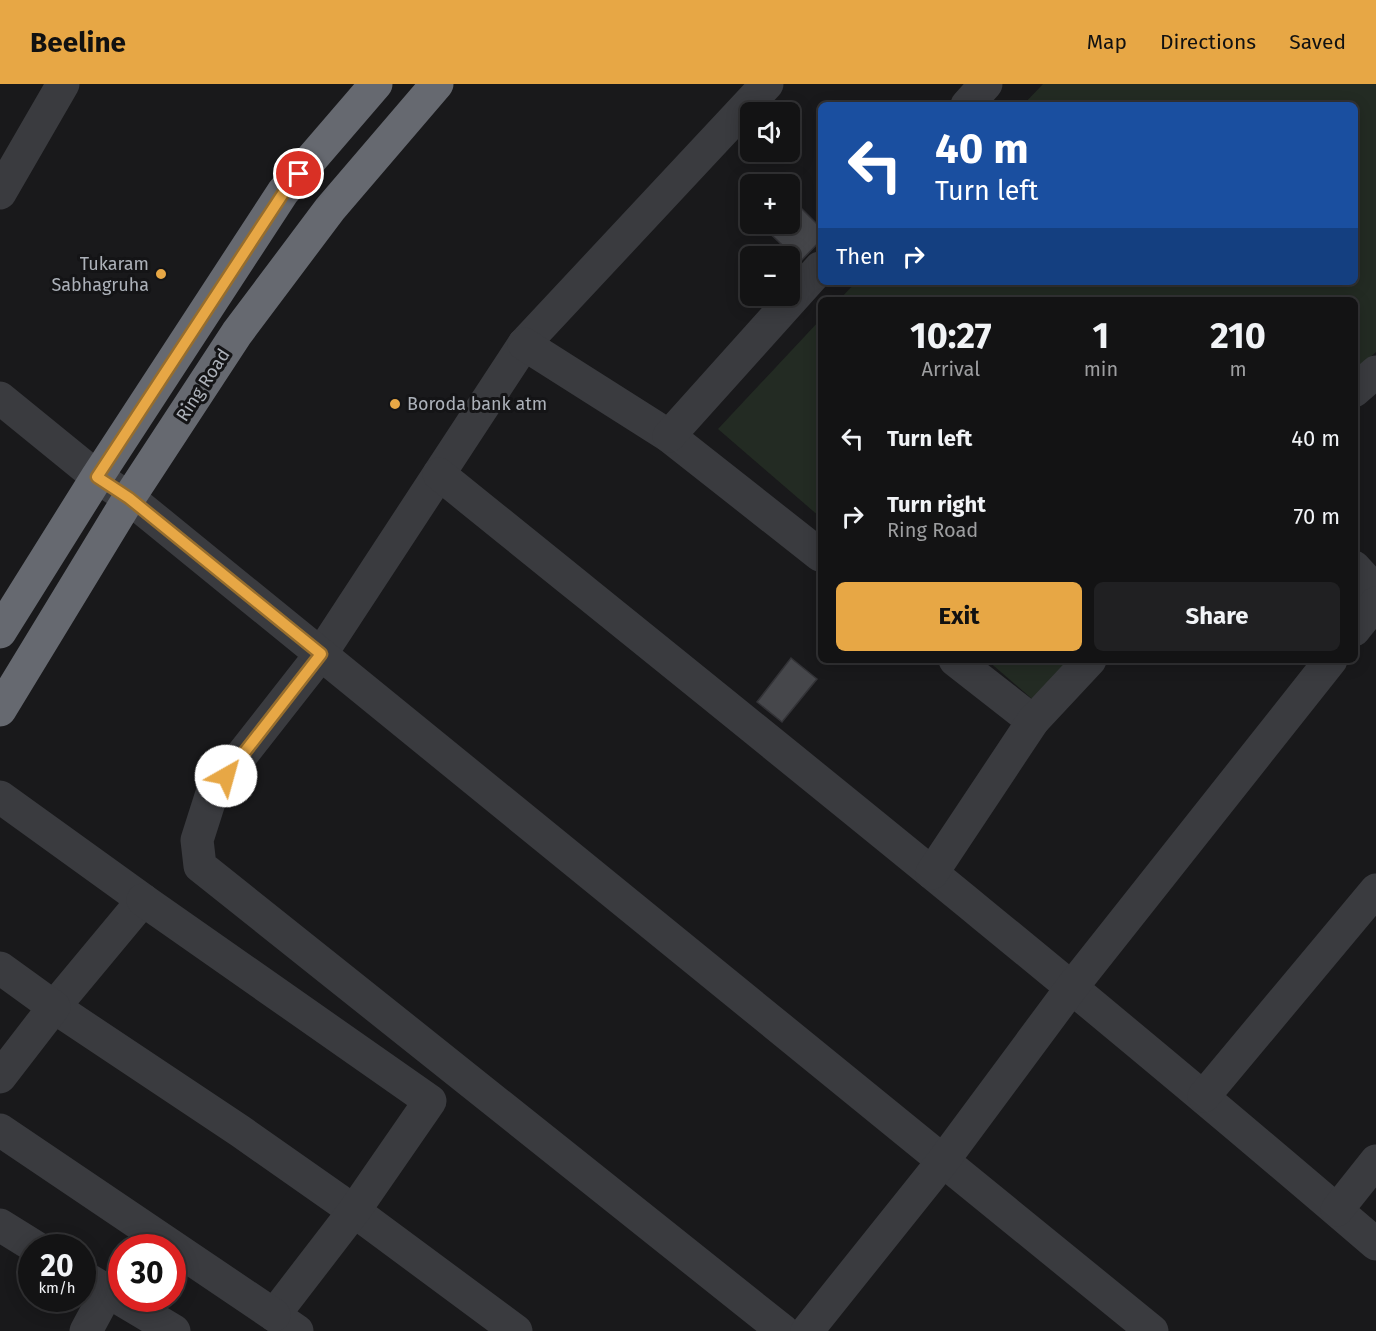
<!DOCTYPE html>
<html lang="en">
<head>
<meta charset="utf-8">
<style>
  :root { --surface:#131314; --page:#202022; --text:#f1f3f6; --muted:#9d9ea0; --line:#323234; --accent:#e7a745 }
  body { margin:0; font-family:"Fira Sans",sans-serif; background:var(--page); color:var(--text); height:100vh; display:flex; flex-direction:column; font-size:22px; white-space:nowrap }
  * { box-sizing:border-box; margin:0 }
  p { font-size:20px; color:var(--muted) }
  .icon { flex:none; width:33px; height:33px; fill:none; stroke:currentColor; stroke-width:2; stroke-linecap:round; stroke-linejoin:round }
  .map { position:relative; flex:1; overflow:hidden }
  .details { position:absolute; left:818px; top:213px; width:540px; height:366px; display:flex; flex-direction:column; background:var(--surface); border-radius:9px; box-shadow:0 3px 15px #0003,0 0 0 2px var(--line) }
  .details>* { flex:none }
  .hud { position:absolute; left:818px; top:18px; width:540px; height:183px; border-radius:9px; box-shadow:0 3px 15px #0003,0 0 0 2px var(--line); background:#1a4fa0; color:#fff; overflow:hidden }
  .tools { position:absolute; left:740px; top:18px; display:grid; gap:12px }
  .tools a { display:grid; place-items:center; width:60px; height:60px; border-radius:9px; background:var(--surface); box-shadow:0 3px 15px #0003,0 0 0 2px var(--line); font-size:30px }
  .speed { position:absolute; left:18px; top:1150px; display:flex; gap:12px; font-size:30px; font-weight:700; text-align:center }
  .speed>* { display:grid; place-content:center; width:78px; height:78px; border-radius:50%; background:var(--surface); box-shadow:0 3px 15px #0003,0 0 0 2px var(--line); line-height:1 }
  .speed small { font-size:15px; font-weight:400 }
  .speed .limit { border:9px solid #d22; background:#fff; color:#111 }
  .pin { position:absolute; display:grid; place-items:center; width:51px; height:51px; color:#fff; margin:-26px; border:3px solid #fff; border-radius:50%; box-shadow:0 2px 6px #0007 }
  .me { position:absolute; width:66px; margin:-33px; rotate:38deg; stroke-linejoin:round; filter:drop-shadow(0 0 4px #0008) }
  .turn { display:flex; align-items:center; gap:21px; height:126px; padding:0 18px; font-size:27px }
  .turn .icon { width:78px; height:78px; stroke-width:2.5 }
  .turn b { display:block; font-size:42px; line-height:51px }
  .then { display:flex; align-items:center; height:57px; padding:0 18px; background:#0003; gap:12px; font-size:22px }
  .eta { display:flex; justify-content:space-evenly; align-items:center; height:102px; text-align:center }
  .eta b { font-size:36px; font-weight:700; line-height:42px }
  .cta { display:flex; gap:12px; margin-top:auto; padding:12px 18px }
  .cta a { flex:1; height:69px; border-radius:9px; background:var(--accent); color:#111; font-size:24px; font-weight:700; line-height:69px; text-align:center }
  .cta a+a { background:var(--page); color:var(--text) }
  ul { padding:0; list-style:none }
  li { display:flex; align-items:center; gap:18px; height:78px; padding:0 18px }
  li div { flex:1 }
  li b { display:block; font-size:22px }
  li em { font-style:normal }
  header { display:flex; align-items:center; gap:36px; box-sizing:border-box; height:84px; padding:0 30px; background:var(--accent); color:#111 }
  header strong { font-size:28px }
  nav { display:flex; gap:33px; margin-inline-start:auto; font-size:21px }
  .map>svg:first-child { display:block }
  .green { fill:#232b23 }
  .building { fill:#46474b; stroke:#333337; stroke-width:1.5 }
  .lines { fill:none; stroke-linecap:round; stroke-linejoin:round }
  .minor { stroke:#3a3b3f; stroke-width:33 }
  .highway { stroke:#666970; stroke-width:33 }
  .route-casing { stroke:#966d2d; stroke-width:15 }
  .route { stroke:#e7a745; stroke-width:10 }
  .poi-dot { fill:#e7a745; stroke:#141416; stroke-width:2 }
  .labels { text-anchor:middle; stroke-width:6; stroke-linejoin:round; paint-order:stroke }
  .poi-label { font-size:18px; fill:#acb1b9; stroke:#141416; text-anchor:end }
  .street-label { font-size:18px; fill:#acb1b9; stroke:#141416 }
</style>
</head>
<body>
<header>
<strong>Beeline</strong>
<nav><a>Map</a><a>Directions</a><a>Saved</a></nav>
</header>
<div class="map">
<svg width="1376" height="1247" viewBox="0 0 1376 1247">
  <rect width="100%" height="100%" fill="#19191b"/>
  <g class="green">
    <polygon points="1043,0 1376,0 1376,268 1355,287 1354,216 839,216 856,198 1354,198 1354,21 1023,21"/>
    <polygon points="820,236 820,433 718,345"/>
    <polygon points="987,576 1078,576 1038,620"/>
  </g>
  <g class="building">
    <polygon points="789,112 820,143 820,157 800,178 760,140 789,140"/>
    <polygon points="791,574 817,595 782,638 757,618"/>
  </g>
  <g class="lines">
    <g class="minor">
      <polyline points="767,0 524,260 321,570 212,709 197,756 200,782 783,1247"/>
      <polyline points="967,21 986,0"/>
      <polyline points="0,109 63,0"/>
      <polyline points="524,260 669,352 820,471"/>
      <polyline points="1354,307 1376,288"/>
      <polyline points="0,314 97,393 129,414 1152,1247"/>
      <polyline points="669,352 820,184"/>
      <path d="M439,390c314,254 630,506 937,770"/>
      <polyline points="1354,483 1376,507"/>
      <polyline points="1354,546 1376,519"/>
      <polyline points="955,576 1033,637"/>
      <polyline points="0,713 143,816 54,923 240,1047 354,1127 516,1247"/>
      <polyline points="932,789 1033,637 1090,576"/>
      <polyline points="143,816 430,1017 354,1127 274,1231 297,1247"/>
      <polyline points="0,884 54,923 0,993"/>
      <polyline points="1204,1012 1376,806"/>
      <polyline points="0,1046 274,1231"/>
      <polyline points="1337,1126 1376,1077"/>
      <polyline points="0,1141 37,1164"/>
      <polyline points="82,1192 174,1247"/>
      <polyline points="86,1247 107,1208"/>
      <polyline points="807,1247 943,1077 1072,903 1331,576"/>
    </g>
    <g class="highway">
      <polyline points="0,548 97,393 283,108 376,0"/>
      <polyline points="0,626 129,414 237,249 330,125 437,0"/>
    </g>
  </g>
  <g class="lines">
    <defs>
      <polyline id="route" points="226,692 321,570 129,414 97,393 284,108 299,90"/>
    </defs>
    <use href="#route" class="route-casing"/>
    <use href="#route" class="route"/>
  </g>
  <g class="poi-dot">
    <circle cx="161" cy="190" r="6"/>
    <circle cx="395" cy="320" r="6"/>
  </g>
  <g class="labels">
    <g class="poi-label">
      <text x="149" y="186">Tukaram<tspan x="149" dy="21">Sabhagruha</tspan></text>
      <text x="407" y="326" text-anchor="start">Boroda bank atm</text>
    </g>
    <g class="street-label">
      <text transform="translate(203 301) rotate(-57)" y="6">Ring Road</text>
    </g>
  </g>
</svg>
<div class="tools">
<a><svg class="icon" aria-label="sound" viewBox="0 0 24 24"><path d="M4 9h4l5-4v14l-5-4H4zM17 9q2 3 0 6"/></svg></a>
<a>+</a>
<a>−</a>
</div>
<div class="speed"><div>20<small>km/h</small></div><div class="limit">30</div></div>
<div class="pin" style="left:299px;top:90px;background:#d93025"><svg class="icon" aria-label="arrive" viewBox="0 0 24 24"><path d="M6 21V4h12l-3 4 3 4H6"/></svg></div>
<svg class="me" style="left:226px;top:692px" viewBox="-20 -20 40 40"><circle r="19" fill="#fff"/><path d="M0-13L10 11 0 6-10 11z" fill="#e7a745"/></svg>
<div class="hud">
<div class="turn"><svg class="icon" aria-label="left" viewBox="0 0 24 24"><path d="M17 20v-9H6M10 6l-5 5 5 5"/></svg><div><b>40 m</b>Turn left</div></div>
<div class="then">Then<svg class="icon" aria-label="right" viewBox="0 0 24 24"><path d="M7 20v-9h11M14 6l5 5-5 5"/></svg></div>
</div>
<section class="details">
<div class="eta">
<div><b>10:27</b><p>Arrival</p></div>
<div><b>1</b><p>min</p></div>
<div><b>210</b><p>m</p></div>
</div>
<ul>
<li><svg class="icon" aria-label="left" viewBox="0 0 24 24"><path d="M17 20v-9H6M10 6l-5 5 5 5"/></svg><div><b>Turn left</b></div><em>40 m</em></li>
<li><svg class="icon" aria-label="right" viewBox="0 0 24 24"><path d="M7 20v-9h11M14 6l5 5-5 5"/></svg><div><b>Turn right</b><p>Ring Road</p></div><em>70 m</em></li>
</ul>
<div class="cta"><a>Exit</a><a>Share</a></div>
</section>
</div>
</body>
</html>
